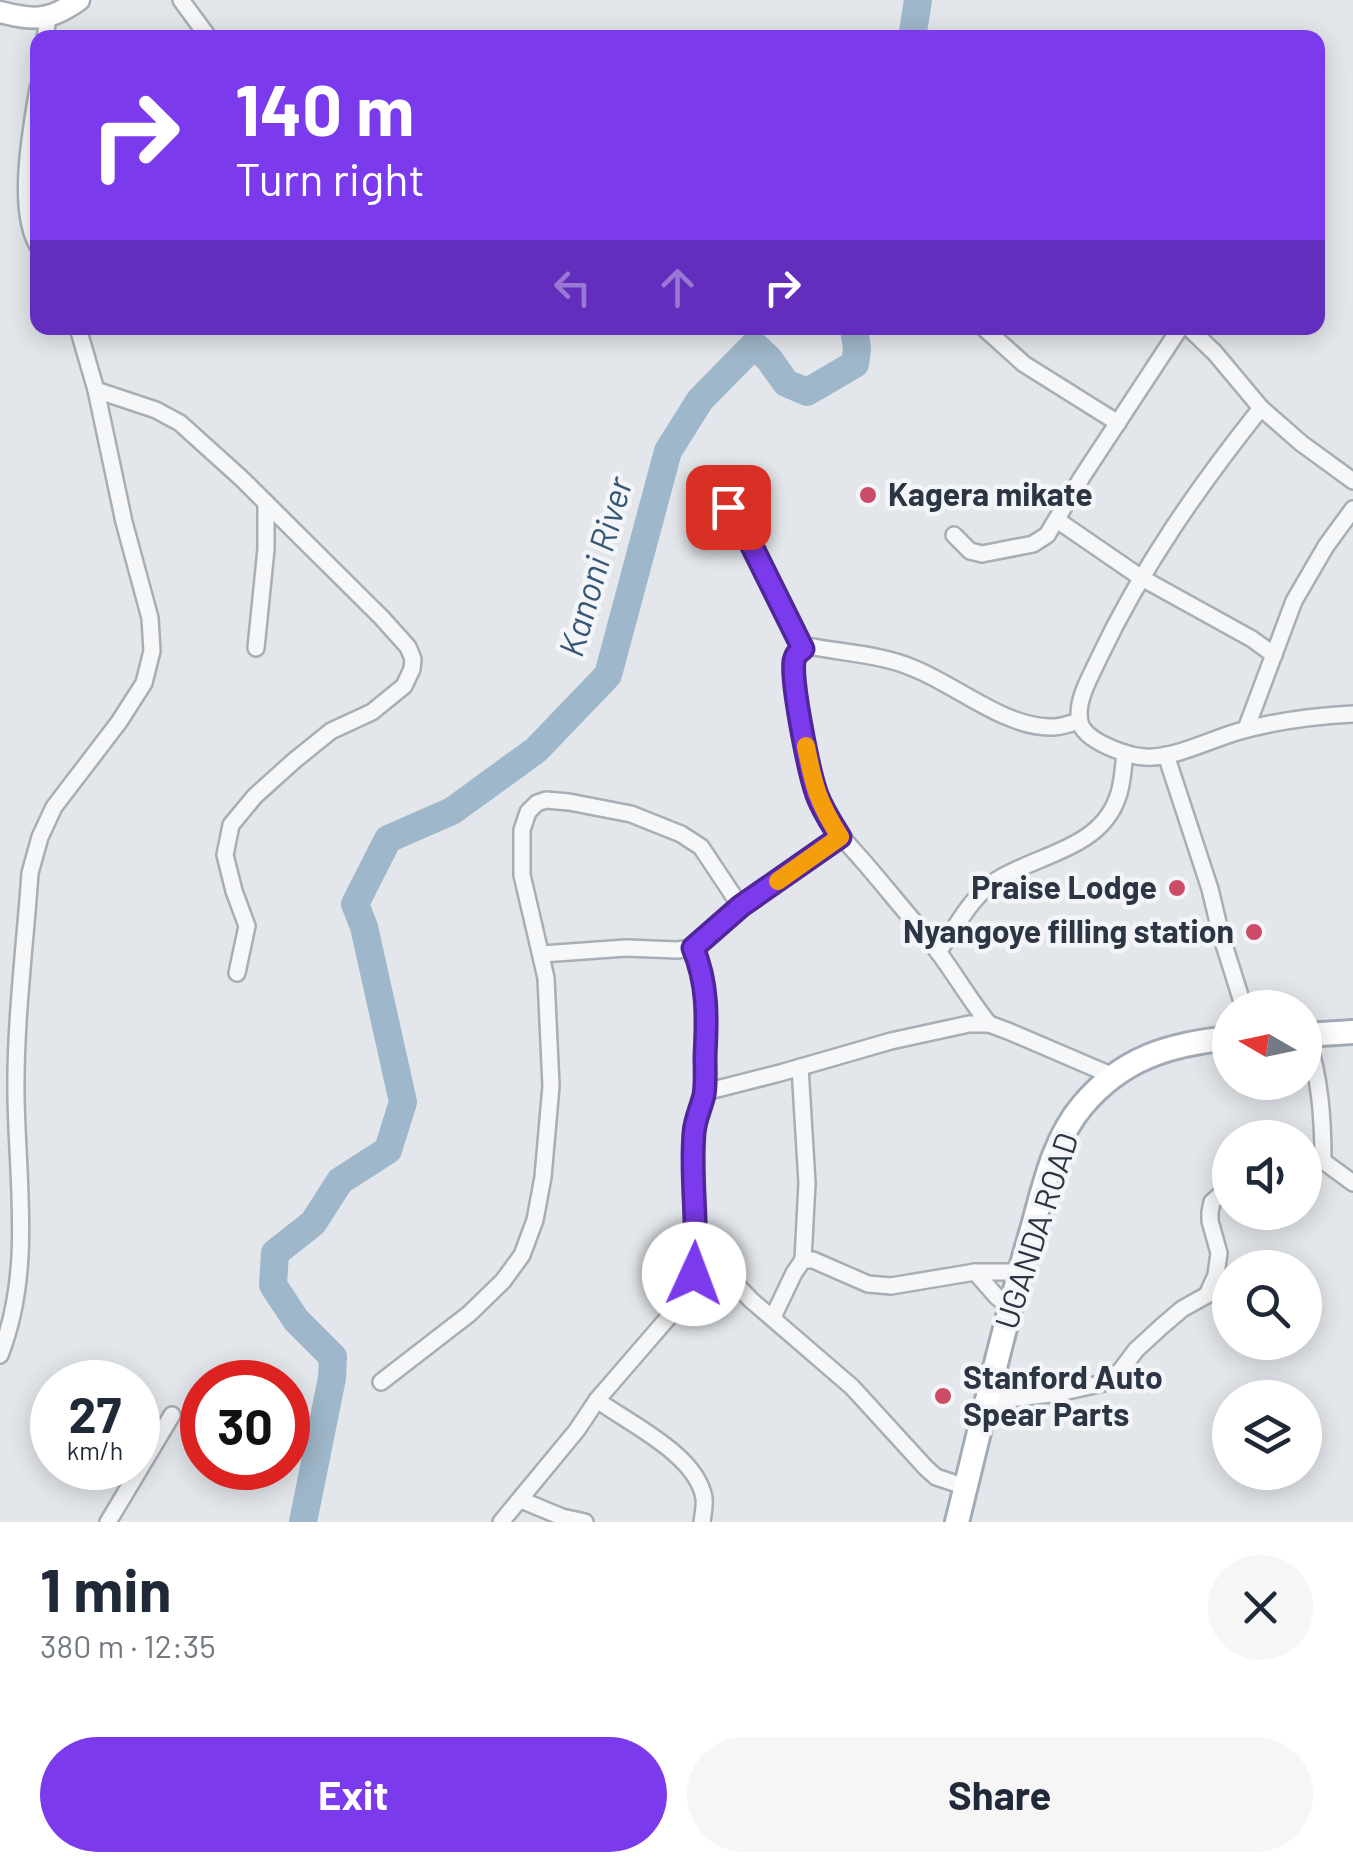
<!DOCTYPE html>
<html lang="en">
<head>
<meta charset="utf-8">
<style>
  :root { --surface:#fff; --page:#f6f6f7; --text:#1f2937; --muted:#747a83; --accent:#7c3aed }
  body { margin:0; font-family:Barlow,sans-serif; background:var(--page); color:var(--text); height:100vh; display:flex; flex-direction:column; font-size:38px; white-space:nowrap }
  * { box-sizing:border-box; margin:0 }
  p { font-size:32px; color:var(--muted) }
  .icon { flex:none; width:55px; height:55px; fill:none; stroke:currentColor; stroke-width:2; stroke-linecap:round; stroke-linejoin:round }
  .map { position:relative; height:1522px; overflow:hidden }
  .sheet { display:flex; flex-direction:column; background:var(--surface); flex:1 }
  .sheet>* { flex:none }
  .banner { position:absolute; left:30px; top:30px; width:1295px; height:305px; border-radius:20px; box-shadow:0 5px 25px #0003; background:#7c3aed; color:#fff; overflow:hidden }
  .needle { width:65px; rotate:279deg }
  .tools { position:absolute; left:1212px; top:990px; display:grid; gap:20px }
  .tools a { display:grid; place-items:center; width:110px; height:110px; border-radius:50%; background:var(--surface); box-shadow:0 5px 25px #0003; font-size:50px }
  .speed { position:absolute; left:30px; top:1360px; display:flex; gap:20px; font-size:50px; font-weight:700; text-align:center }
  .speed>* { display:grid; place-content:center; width:130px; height:130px; border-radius:50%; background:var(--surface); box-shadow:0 5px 25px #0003; line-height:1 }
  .speed small { font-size:25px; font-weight:400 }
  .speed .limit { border:15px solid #d22; background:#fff; color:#111 }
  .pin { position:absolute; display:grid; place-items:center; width:85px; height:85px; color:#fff; margin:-42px; border-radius:20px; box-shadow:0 5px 15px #0006 }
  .me { position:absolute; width:110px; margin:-55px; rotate:2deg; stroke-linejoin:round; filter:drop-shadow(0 0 8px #0008) }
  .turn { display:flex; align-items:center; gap:35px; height:210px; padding:0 40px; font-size:45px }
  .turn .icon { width:130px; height:130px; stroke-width:2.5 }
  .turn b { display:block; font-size:70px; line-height:85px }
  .lanes { display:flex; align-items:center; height:95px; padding:0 40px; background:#0003; justify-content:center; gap:50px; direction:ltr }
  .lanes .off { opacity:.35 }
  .round { display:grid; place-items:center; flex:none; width:105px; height:105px; border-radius:52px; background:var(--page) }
  .head { display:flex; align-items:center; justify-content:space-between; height:170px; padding:0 40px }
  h1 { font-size:60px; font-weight:700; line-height:75px }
  .action { display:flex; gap:20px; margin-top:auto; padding:20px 40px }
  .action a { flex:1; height:115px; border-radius:60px; background:var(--accent); color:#fff; font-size:40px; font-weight:700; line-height:115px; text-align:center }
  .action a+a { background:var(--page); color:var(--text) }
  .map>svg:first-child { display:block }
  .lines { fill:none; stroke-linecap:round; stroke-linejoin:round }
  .river { stroke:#9fb7ca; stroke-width:28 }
  .minor-casing { stroke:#a8aeb5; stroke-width:20 }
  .secondary-casing { stroke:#a8aeb5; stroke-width:25 }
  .primary-casing { stroke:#a3acb6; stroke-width:28 }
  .minor { stroke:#f6f7f9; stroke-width:15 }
  .secondary { stroke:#fff; stroke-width:20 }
  .primary { stroke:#fff; stroke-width:22 }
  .route-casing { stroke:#51269a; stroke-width:25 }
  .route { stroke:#7c3aed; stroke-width:18 }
  .slow { stroke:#f59e0b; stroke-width:18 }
  .poi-dot { fill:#cc4c68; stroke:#f3f5f8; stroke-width:4 }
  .labels { text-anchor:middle; stroke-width:9; stroke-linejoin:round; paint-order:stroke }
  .poi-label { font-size:32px; font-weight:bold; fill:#2b3543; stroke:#f3f5f8; text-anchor:start }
  .street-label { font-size:32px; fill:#2b3543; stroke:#f3f5f8 }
  .water-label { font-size:35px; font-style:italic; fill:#365776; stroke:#f3f5f8 }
</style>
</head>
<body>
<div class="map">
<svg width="1353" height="1522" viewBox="0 0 1353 1522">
  <rect width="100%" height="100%" fill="#e3e7eb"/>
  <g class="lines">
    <g class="river">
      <polyline points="912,38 918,0"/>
      <polyline points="303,1522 332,1378 333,1357 296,1320 273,1285 275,1253 313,1223 340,1181 388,1150 403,1102 364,927 355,904 388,839 452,811 536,750 608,675 668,451 700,400 754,345 769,359 786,383 807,392 855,364 857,349 854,328"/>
    </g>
    <defs>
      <g id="minor">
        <polyline points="181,0 209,38"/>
        <polyline points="45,38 48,18"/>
        <path d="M38,88c-7,42 -22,122 0,158"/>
        <polyline points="984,328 1024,364 1118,423"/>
        <polyline points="1189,328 1215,353 1261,408 1301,443 1353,481"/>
        <polyline points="96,390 156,410 180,423 241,478 382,618 408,647 413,659 412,669 404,686 372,712 331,731 295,760 255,796 231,825 225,855 234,891 247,926 237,973"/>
        <path d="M1261,408c-62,78 -119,159 -162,250 -8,18 -24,43 -19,64 4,19 47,34 65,35 29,2 66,-18 95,-26 36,-10 75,-15 113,-17"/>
        <polyline points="705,482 728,507 743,529 803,649"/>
        <polyline points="1057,520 1140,577 1252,639 1274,655"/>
        <polyline points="954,535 970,551 982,554 1033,544 1047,535 1082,477 1180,328"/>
        <polyline points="256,648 266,549 266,503"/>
        <polyline points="1246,729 1294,601 1326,546 1353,509"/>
        <polyline points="1166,755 1210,889 1221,935 1244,1008"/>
        <path d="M693,948c20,46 13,98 10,147"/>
        <path d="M938,952c18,-24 33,-56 59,-72 39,-25 102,-31 120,-81 6,-14 6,-31 8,-46"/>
        <polyline points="542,954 626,948 677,950 693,948 741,907 841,837"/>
        <path d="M989,1024c-24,-30 -42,-64 -67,-93 -20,-23 -39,-47 -59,-70 -14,-16 -27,-29 -38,-48 -12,-20 -37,-133 -29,-155 3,-9 9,-10 18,-11 32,6 69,8 99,21 43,17 90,58 136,59 10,1 20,-3 30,-6"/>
        <path d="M1306,1035c14,42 17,82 17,126"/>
        <polyline points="800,1067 807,1183 803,1260"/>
        <polyline points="1305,1156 1323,1161 1353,1183"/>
        <polyline points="697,1243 751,1300 852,1387 926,1468 936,1477 966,1487"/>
        <polyline points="975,1272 997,1297 1011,1308"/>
        <polyline points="773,1317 794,1273 803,1260 813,1260 868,1284 891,1286 975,1272 1020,1272"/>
        <path d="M0,1355c33,-84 17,-173 16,-260 -1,-73 9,-149 14,-222l10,-36 14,-30 65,-85 25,-39 8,-32 -2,-33 -26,-96 -28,-132 -18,-62"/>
        <polyline points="381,1382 469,1314 503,1281 522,1255 535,1220 543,1177 551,1086 546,978 522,875 522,830 528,812 537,803 546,800 569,802 631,814 681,834 701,847 741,907"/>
        <path d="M597,1400c33,24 100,55 107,98 1,8 -1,16 -2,24"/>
        <polyline points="986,1402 1059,1393 1108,1382 1121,1370 1136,1350 1161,1327 1182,1309 1207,1295 1216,1275 1219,1253 1210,1221 1210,1212 1212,1202 1230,1186"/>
        <polyline points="521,1500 562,1517 585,1522"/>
        <polyline points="108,1522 172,1415"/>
        <polyline points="501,1522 577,1430 597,1400 686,1297 694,1274 697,1243 694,1194 694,1132 703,1095 713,1090 780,1073 891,1041 969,1024 989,1024 1008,1031 1113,1076"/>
      </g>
      <path id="secondary" d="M0,12c34,9 50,9 79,-12"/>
      <g id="primary">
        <polyline points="1305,1035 1353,1032"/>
        <path d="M957,1522c24,-96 46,-194 74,-289 12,-42 22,-93 51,-127 40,-48 88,-62 148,-68"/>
      </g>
    </defs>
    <use href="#minor" class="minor-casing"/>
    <use href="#secondary" class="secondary-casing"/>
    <use href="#primary" class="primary-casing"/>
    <use href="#minor" class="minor"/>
    <use href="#secondary" class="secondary"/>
    <use href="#primary" class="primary"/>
  </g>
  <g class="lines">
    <defs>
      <path id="route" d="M694,1274c5,-47 -4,-94 0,-141 1,-14 7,-25 10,-38 2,-12 1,-27 1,-39 2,-38 3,-73 -12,-108l48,-42 99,-69c-8,-13 -17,-26 -23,-42 -8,-22 -26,-112 -23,-134 2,-8 3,-7 9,-12l-60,-121 -15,-21"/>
    </defs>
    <use href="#route" class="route-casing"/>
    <use href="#route" class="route"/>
    <path class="slow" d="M778,881l62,-44c-22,-35 -26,-50 -34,-91"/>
  </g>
  <g class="poi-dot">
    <circle cx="868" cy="495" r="10"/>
    <circle cx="1177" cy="888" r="10"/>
    <circle cx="1254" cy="932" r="10"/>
    <circle cx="943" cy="1396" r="10"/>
  </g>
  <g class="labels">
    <g class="poi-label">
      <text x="888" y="506">Kagera mikate</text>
      <text x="1157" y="899" text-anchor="end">Praise Lodge</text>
      <text x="1234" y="943" text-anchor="end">Nyangoye filling station</text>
      <text x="963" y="1389">Stanford Auto<tspan x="963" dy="37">Spear Parts</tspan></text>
    </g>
    <g class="street-label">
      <text transform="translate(1037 1231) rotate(-72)" y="11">UGANDA ROAD</text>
    </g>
    <g class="water-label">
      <text transform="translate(596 567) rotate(-74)" y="12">Kanoni River</text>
    </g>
  </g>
</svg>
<div class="tools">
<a><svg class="needle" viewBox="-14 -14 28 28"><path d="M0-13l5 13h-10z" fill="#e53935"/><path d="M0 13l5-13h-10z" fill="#747a83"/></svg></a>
<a><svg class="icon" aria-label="sound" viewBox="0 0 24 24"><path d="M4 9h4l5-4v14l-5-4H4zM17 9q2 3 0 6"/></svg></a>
<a><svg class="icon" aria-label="search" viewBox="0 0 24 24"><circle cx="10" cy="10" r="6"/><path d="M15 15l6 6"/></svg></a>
<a><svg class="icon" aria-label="layers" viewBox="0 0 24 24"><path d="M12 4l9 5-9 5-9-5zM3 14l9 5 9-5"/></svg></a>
</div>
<div class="speed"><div>27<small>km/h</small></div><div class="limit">30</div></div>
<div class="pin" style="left:728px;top:507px;background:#d93025"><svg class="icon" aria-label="arrive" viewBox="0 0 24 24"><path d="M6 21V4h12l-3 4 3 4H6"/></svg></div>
<svg class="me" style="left:694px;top:1274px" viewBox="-20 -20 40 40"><circle r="19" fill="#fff"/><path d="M0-13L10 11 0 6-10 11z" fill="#7c3aed"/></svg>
<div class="banner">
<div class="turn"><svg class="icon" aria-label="right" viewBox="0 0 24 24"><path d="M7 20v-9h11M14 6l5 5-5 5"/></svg><div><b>140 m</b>Turn right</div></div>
<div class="lanes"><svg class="icon off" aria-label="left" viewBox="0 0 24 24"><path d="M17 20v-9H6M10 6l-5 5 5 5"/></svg><svg class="icon off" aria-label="ahead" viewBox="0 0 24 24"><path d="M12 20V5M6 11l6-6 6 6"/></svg><svg class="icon" aria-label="right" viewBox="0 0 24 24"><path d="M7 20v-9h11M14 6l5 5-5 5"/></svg></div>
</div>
</div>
<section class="sheet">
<div class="head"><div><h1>1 min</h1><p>380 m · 12:35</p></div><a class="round"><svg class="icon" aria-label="close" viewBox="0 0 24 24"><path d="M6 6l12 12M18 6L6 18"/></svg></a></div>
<div class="action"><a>Exit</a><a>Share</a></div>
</section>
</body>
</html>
